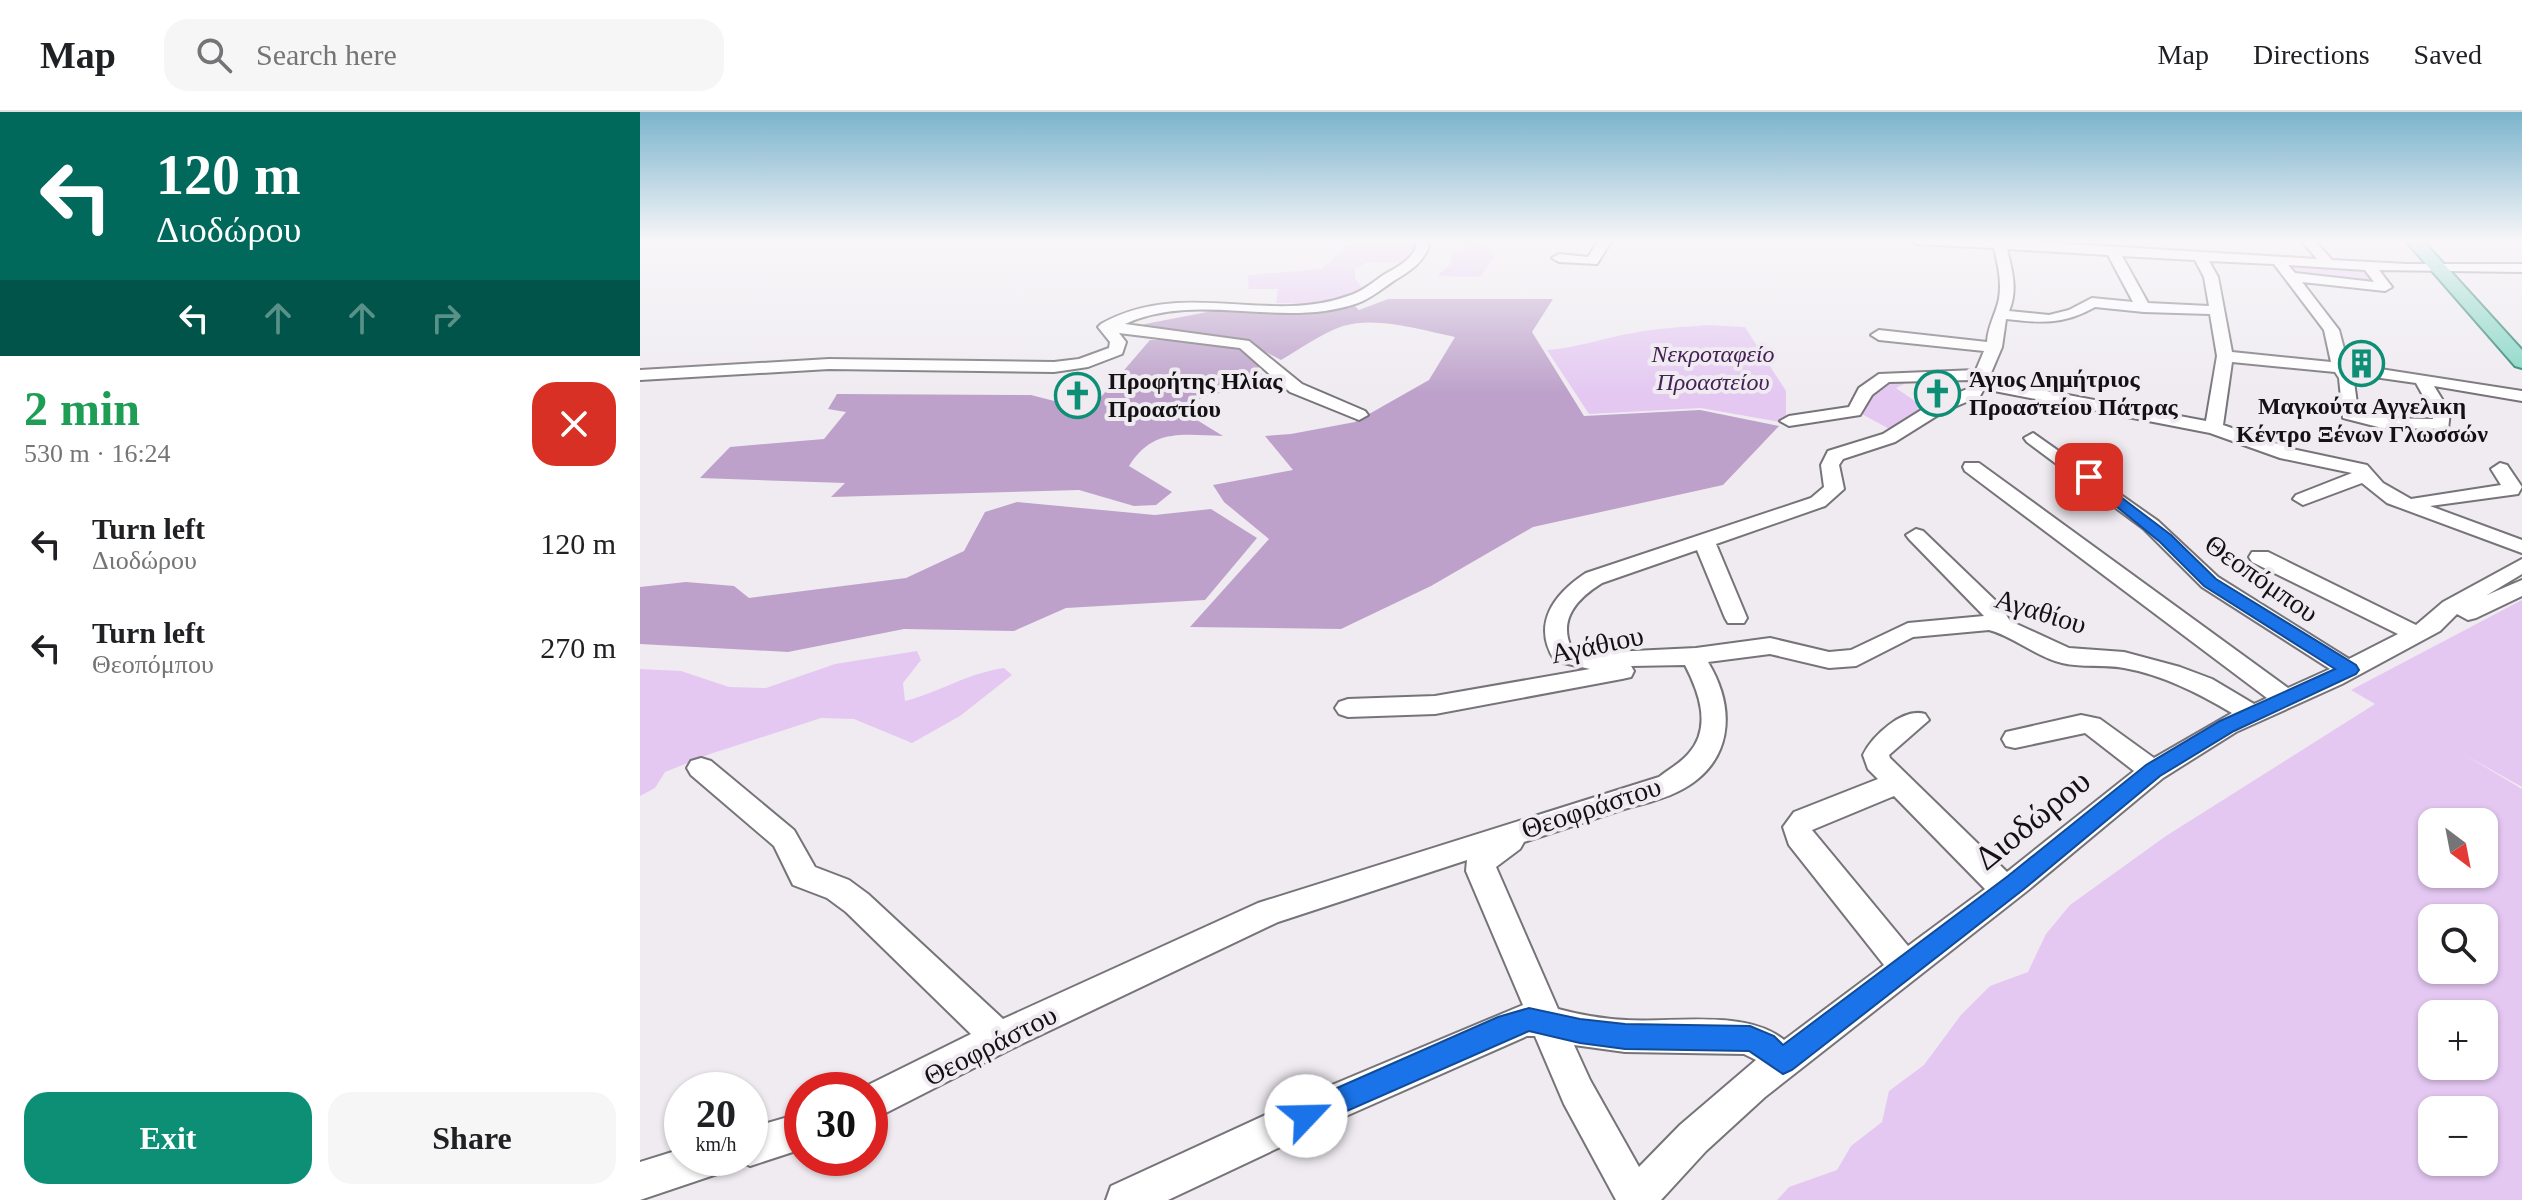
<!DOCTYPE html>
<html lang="en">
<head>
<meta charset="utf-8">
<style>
  :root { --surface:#fff; --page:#f6f6f6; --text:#202124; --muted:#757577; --line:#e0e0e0; --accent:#0d8f76 }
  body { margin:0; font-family:Georgia,serif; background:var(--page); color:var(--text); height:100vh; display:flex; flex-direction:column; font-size:30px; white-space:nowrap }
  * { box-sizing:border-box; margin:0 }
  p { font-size:26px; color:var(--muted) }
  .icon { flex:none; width:44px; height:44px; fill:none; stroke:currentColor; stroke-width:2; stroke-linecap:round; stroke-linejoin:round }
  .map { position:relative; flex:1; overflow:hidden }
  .panel { display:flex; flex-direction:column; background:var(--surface); width:640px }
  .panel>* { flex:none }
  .guide { background:#00695c; color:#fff; overflow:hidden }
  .needle { width:52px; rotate:148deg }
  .tools { position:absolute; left:1778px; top:696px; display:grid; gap:16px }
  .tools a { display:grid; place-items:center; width:80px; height:80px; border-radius:16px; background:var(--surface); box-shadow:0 2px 6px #0004; font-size:40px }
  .speed { position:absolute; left:24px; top:960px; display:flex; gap:16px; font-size:40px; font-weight:700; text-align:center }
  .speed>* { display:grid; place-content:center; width:104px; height:104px; border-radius:50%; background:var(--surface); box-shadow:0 2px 6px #0004; line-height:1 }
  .speed small { font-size:20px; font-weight:400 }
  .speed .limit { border:12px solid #d22; background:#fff; color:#111 }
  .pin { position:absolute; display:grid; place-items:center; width:68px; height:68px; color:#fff; margin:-34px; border-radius:16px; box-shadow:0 4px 12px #0006 }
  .me { position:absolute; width:88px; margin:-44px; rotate:66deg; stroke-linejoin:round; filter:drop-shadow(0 0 6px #0008) }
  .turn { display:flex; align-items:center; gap:28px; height:168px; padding:0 24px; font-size:36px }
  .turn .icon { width:104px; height:104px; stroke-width:2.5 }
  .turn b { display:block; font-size:56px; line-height:68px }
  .lanes { display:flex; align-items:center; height:76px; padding:0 24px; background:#0003; justify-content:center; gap:40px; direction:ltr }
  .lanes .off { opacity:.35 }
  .round { display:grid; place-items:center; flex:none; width:84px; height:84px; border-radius:24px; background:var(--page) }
  .summary { display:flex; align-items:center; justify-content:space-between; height:136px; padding:0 24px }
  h1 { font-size:48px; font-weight:700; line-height:60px; color:#1e9e55 }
  .cta { display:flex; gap:16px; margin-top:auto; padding:16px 24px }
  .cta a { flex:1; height:92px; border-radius:24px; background:var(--accent); color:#fff; font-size:32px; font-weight:700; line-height:92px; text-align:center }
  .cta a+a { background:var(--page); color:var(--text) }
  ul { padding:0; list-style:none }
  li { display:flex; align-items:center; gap:24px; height:104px; padding:0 24px }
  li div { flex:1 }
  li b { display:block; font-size:30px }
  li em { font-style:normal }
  header { display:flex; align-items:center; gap:48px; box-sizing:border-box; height:112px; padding:0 40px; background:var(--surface); border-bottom:2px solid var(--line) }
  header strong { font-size:38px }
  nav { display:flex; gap:44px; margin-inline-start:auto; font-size:28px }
  .search { width:560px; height:72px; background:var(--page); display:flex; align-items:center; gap:20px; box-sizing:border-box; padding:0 28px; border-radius:24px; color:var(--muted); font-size:30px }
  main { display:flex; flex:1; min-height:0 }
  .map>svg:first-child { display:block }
  .green { fill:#e4c8f2; fill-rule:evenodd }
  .forest { fill:#bda1ca }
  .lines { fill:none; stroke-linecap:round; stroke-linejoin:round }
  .minor-casing { stroke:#777479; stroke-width:4 }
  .major-casing { stroke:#267f6c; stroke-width:4 }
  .minor { fill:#fff; fill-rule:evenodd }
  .major { fill:#83d6c4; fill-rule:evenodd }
  .route { fill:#1a73e8; stroke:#114b97; stroke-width:2 }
  .labels { text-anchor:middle; stroke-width:8; stroke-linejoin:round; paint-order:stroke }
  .far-park-label { font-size:24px; font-style:italic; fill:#452155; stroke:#efebf1 }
  .far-poi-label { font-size:24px; font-weight:bold; fill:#131113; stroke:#efebf1; text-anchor:start }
  .street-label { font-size:28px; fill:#131113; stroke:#efebf1 }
  .near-street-label { font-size:34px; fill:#131113; stroke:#efebf1 }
</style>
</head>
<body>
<header>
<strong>Map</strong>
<div class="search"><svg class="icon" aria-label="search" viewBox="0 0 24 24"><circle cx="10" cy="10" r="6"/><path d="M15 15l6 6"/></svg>Search here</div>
<nav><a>Map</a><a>Directions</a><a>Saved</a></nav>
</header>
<main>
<section class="panel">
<div class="guide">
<div class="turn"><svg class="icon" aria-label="left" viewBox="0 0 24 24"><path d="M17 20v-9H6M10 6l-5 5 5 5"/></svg><div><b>120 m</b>Διοδώρου</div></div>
<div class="lanes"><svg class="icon" aria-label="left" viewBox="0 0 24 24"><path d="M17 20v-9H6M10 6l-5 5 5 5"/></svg><svg class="icon off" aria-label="ahead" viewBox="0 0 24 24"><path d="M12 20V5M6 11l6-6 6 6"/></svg><svg class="icon off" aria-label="ahead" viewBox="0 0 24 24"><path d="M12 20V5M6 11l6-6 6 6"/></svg><svg class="icon off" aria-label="right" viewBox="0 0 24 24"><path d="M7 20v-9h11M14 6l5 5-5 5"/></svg></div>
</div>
<div class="summary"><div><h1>2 min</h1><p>530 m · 16:24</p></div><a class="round" style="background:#d93025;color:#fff"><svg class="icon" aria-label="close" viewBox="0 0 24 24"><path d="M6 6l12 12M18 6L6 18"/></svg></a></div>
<ul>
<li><svg class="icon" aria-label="left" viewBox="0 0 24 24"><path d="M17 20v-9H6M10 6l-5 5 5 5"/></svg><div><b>Turn left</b><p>Διοδώρου</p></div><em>120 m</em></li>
<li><svg class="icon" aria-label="left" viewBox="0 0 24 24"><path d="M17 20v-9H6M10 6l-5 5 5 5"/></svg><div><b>Turn left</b><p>Θεοπόμπου</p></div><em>270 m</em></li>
</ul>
<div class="cta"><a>Exit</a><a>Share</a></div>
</section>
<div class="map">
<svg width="1882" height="1088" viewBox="0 0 1882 1088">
  <rect width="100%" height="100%" fill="#efebf1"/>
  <g class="green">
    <path d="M732,128h42l4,3 -1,10 -9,10 -40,-1 -13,7v9l9,13c-29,14 -57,13 -88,12l2,-14h-29l-1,-14 73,-6 26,-23z"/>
    <polygon points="820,128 837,128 855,144 840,165 797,164 811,152 811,141 832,134"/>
    <polygon points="1647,152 1727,156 1740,173 1654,164"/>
    <path d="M1068,213l37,2 41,64v32l-85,-15 -112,6 -42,-64c30,-2 56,-12 86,-17 24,-5 50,-6 75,-8z"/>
    <polygon points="1245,269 1270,269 1256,276 1285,296 1253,319 1220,301 1231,281"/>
    <path d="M1882,488v187l-57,-32 57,34v411h-745l12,-13 48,-17 14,-24 31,-24 7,-31 35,-26 37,-50 29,-29 38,-14 18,-38 24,-29 96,-69 209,-132 -24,-14zM1792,710h52v52h-52zM1792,806h52v52h-52zM1792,902h52v52h-52zM1792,998h52v52h-52z"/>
    <path d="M277,539l4,9 -18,23 2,18c35,-9 63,-28 99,-33l8,7 -52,41 -48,27 -58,-24 -33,-1 -111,36 -45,18 -10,16 -15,8v-127l41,2 48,16 37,1 69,-24z"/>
  </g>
  <g class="forest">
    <path d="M748,187h165l-21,33 52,84 116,-6 79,16 -56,59 -190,42 -102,59 -90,43 -151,-2 79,-88 -45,-37 -11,-17 80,-15 -28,-34 26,-2 64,-12 74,-42 26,-43c-35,-7 -77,-21 -112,-11 -21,7 -43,23 -62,34l-38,-20 -65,-2 -42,-7 9,-7 83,-16 65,1 59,-6 7,7z"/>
    <path d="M510,228l67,1 34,8 13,31 -90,26 49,30c-41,-1 -70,-8 -94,30l43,26 -16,13 -22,1 -55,-16 -248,7 14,-14 -145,-5 30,-31 94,-8 22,-27 -18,-3 9,-15 194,1 27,7 37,2z"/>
    <polygon points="377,390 515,403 571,397 617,426 565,488 426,496 374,519 264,517 148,540 0,532 0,475 46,470 94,474 109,486 266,466 324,439 345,400"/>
  </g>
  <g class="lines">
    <defs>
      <g id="minor">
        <path d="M773,128h13l3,6c-6,17 -19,25 -34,34 -12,8 -24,18 -37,23 -76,27 -160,-13 -233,21l124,17 53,43 63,27 3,4 -9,5 -69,-28 -50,-44 -121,-15 7,9 -4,12 -34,13 -34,5 -225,-3 -189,11v-10l189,-11 225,3 25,-3 30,-11 1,-6 -12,-15 3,-3c82,-46 167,1 247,-28 14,-4 25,-14 37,-22 13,-7 26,-14 32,-28z"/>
        <polygon points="959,128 972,128 957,152 919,150 912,146 919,142 948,145"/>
        <path d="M1272,128h92l313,19 -16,-19h13l18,20 75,4h115v8l-143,-2 13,17 -7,4 -83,-9 37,48 9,34 174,27v10l-88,-15 16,26 -2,17 -66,-1 -39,-10 -4,-40 -4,-6 -103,-10 -9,63 69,24 75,16 16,18 28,16 90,-14 -10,-16 9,-6 7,2 15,22 -4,7 -88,12 92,34v13l-135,-50 -25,-20 -59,22 -10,-6 3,-4 56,-22 -72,-15 -70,-25 -226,-44 -4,7 -37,16 -48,30 -52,17 -4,6 5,24 -19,17 -109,38 31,74 -3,5h-16l-3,-5 -28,-68 -95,33c-24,15 -45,36 -30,66l19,4 105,-5 74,-10 59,14 22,-2 57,-27 76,-7 -75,-77 -3,-4 10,-6 7,2 77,74 10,16 59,27 55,4 56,15 32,12 42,25 13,-6 -302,-227 -2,-4 2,-4h14l309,225 42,-19 -128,-82 -58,-58 -117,-87 -3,-4 9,-5 125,88 60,56 131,82 49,-25 -146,-72 -3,-5 3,-5h16l148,73 27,-23 79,-43v15l-35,21 35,-15v16l-46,22 -8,2 -11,-6 -17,17 -98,53 -106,48 -73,46 -136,113 -262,206 -59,54 -45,49h-45l-52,-96 -29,-68h-8l-181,80 -178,84h-62l5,-14 209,-96 203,-85 -57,-134 1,-11 -189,62 -267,127 -141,72v-31h-12l113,-56 -125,-122 -19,-14 -34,-13 -19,-39 -83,-71 -4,-7 4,-7 10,-3 10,3 83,69 21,37 34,13 19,14 135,125 255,-116 401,-126c10,-8 22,-14 30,-24 23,-26 10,-61 -4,-88l-54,1 3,5 -3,6 -9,2 -187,35 -87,3 -9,-3 -4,-6 4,-6 9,-3 87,-3 155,-27 -35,-8c-24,-37 -1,-67 31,-88l225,-75 13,-11 -3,-22 7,-14 55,-17 48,-30 36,-15 4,-9 -82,2 -17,13 -12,20 -71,11 -9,-5 9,-5 60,-9 10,-19 20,-14 97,-4 8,-19 -105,-11 -8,-5 8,-5 108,12c1,-17 9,-28 12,-43 3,-18 -1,-34 -5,-51l-76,-4zM1367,137l101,6 25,47 -41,-4 -23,12 -20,5 -40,-4c9,-21 3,-41 -2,-62zM1482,144l73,4 9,17 5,29 -61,-3zM1569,149l65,3 50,66 7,32 -99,-10 -14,-75zM1648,153l77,5 9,12 -79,-9zM1455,195l49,5 66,2 7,42 -11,65 -218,-41 14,-33 4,-28c34,4 58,6 89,-12zM1713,262l63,9 16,29 1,7 -50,-1 -25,-7zM1349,518c26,7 47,27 73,33 20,5 42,1 62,5 39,7 74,25 108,45l-78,45 -54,-39 -19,-4 -75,17 -4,7 4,7 9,2 70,-15 49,38 -127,101 -117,-114 -1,-3 40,-35 -4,-6c-22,-7 -53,22 -62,41l5,14 10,10 -84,33 -11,15 6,18 95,120 -100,75c-38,-31 -111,-17 -158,-20 -23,-1 -46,-5 -68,-11l-62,-142 24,-18 4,-7c31,-10 63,-21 94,-31 19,-6 41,-10 59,-19 56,-27 60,-82 31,-130l62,-8 59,14 27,-2 57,-29zM1254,684l91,93 -77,57 -96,-116zM934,933l51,7 119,2 12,6 -76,65 -41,42 -49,-87z"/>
        <polygon points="162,1001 162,1037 110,1054 97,1048 110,1046 110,1016"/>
        <polygon points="42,1037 42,1046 92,1046 86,1059 0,1088 0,1050"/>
      </g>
      <polygon id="major" points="1765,128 1782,128 1882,238 1882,256 1875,254"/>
    </defs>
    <use href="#minor" class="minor-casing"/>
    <use href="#major" class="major-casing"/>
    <use href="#minor" class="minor"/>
    <use href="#major" class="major"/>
  </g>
  <linearGradient id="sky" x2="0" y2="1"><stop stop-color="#7bb4cc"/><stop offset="0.46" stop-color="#f8f6f9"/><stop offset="1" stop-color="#f8f6f9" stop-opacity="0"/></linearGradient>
  <rect width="1882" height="281" fill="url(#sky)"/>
  <polygon class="route" points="1449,361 1531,423 1576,467 1716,553 1719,558 1716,562 1594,619 1520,664 1384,777 1152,958 1143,962 1109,939 985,937 940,931 889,919 666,1017 656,1013 652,1004 656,994 858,905 889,896 940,907 985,912 1110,914 1134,924 1143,933 1368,764 1506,653 1580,609 1695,557 1564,474 1520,430 1444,368 1442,365"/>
  <defs>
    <symbol id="building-ring" viewBox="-11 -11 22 22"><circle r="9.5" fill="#efebf1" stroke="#0d8f76" stroke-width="1.5"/><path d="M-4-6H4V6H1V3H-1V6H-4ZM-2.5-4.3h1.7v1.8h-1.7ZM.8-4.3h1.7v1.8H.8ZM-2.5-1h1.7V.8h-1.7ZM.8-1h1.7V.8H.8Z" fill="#0d8f76"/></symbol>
    <symbol id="church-ring" viewBox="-11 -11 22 22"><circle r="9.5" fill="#efebf1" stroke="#0d8f76" stroke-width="1.5"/><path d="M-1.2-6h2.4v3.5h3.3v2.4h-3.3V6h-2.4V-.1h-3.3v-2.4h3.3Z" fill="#0d8f76"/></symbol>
  </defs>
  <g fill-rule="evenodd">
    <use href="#building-ring" x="1696" y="226" width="51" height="51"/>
    <use href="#church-ring" x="1272" y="256" width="51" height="51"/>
    <use href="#church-ring" x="412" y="258" width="51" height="51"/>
  </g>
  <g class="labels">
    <g class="far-park-label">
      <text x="1073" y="250">Νεκροταφείο<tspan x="1073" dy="28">Προαστείου</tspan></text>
    </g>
    <g class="far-poi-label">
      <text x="1329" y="275">Άγιος Δημήτριος<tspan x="1329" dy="28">Προαστείου Πάτρας</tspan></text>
      <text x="468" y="277">Προφήτης Ηλίας<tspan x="468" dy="28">Προαστίου</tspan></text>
      <text x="1722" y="302" text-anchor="middle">Μαγκούτα Αγγελικη<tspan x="1722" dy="28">Κέντρο Ξένων Γλωσσών</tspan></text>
    </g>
    <g class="street-label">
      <text transform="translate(1622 466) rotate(35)" y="10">Θεοπόμπου</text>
      <text transform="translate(1401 499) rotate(17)" y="10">Αγαθίου</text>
      <text transform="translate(957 532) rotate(-12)" y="10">Αγάθιου</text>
      <text transform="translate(951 695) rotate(-18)" y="10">Θεοφράστου</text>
      <text transform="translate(350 933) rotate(-27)" y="10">Θεοφράστου</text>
    </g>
    <g class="near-street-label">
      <text transform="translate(1392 707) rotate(-39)" y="12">Διοδώρου</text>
    </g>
  </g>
</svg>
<div class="tools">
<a><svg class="needle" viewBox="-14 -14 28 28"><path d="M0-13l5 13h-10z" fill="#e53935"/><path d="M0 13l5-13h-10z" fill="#757577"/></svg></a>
<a><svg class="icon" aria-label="search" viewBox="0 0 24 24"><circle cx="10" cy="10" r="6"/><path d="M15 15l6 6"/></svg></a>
<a>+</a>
<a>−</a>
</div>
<div class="speed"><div>20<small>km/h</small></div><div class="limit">30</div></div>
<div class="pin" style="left:1449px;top:365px;background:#d93025"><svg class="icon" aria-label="arrive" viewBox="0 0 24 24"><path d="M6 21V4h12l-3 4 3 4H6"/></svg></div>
<svg class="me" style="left:666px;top:1004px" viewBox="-20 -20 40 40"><circle r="19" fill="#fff"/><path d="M0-13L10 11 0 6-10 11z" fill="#1a73e8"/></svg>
</div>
</main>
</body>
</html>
